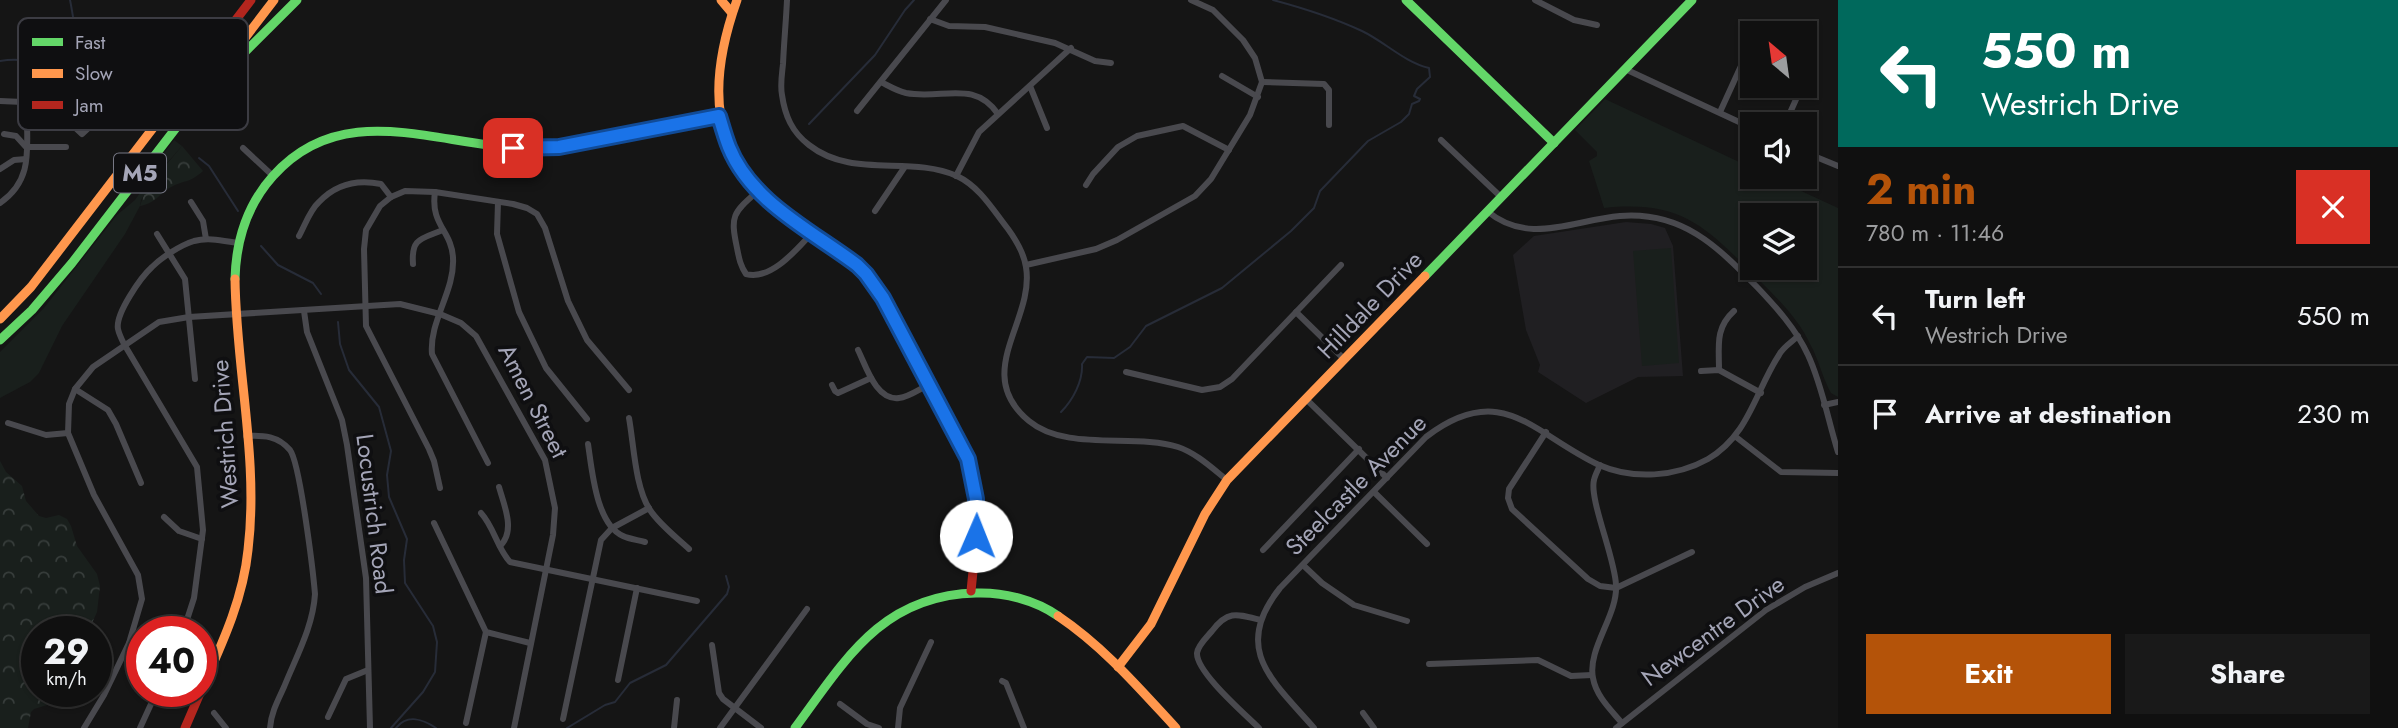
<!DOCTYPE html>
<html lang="en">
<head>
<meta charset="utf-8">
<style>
  :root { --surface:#101010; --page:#191919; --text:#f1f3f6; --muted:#9c9d9f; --line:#303030; --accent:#b45309 }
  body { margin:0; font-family:Jost,sans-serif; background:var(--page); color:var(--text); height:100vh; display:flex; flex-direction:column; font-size:26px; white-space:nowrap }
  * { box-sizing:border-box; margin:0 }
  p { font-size:23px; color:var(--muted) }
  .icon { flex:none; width:38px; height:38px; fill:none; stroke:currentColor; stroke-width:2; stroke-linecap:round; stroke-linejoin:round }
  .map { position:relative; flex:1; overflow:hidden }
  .details { display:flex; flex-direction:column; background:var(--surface); width:560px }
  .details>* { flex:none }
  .banner { background:#00695c; color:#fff; overflow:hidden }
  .needle { width:46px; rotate:331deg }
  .tools { position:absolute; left:1740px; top:21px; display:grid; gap:14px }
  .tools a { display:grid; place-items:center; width:77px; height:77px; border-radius:0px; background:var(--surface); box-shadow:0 2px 5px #0004,0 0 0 2px var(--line); font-size:35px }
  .speed { position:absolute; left:21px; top:616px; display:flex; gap:14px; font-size:35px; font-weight:700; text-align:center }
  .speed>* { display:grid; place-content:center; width:91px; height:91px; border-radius:50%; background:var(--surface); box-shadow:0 2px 5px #0004,0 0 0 2px var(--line); line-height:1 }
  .speed small { font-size:18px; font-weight:400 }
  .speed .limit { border:10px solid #d22; background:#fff; color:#111 }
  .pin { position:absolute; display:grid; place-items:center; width:60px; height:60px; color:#fff; margin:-30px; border-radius:14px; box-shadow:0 4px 10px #0006 }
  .me { position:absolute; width:77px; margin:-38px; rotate:1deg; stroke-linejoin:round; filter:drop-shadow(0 0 5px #0008) }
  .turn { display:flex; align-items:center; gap:24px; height:147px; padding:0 28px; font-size:32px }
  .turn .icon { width:91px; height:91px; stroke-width:2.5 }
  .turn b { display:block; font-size:49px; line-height:60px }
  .round { display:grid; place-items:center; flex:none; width:74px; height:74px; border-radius:0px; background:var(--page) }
  .overview { display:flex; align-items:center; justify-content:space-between; height:119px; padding:0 28px }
  h1 { font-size:42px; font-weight:700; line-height:52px; color:var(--accent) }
  .button { display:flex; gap:14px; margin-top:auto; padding:14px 28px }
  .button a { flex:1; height:80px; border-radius:0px; background:var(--accent); color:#fff; font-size:28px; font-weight:700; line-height:80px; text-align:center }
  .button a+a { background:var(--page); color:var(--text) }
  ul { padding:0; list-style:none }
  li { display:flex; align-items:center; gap:21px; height:98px; padding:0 28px; border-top:2px solid var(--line) }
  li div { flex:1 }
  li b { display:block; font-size:26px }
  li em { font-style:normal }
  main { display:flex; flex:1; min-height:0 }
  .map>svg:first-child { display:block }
  .built { fill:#201f22 }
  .grass { fill:#191f1c; fill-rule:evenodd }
  .forest { fill:url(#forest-crowns) }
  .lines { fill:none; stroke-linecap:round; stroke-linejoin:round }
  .stream { stroke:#272c38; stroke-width:2 }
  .street { stroke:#49494e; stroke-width:6 }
  .fast { stroke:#63d668; stroke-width:9 }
  .slow { stroke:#ff974d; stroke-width:9 }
  .jam { stroke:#b3261e; stroke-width:9 }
  .route-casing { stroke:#114b97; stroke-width:18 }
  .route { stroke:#1a73e8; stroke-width:12 }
  .labels { text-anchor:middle; stroke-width:7; stroke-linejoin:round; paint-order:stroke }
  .shield { fill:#0f0f11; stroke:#777885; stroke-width:2 }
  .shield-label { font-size:23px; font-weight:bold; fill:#a4a5b7 }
  .street-label { font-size:24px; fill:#a4a5b7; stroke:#0f0f11 }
  .key { fill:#0f0f11; stroke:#3c3c43; stroke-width:2 }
  .key-label { font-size:19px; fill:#a4a5b7 }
</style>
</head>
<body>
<main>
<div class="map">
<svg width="1838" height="728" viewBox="0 0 1838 728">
  <defs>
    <pattern id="forest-crowns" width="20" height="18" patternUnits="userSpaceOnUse" patternTransform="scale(1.75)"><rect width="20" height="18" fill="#191f1c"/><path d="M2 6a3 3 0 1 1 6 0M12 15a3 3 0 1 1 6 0" fill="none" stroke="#373d3b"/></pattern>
  </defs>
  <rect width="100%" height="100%" fill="#151515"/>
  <polygon class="built" points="1626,222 1651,224 1665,228 1673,246 1683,376 1638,377 1586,403 1538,372 1540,365 1526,330 1513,255 1534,236"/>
  <g class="grass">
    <path d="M1605,99l147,69v9h19l67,31v189l-7,-4c-9,-16 -12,-33 -21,-49 -12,-26 -34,-47 -54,-67 -51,-51 -75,-77 -152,-69l-15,-47 8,-5v-4l-22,-22zM1804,215v53h-52v-53z"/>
    <polygon points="174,140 182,146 160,171 141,200 140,206 125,234 62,326 39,373 30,382 0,398 0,352 44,308 117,215 135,200 144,187 152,168"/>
    <polygon points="1671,248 1679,363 1642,366 1633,251"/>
  </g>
  <g class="forest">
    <path d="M182,146l21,25c-15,13 -16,8 -30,15 -14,6 -14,16 -33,20l6,-17z"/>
    <polygon points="0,461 6,472 22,486 26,501 39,516 46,518 59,515 67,519 71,526 77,546 97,574 100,586 97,612 88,632 37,632 37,691 59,691 50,704 34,709 31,712 28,728 0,728"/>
  </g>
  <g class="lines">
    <g class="stream">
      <path d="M70,0c4,18 9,70 23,82 8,6 21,10 30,14"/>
      <path d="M0,61c17,-3 47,-1 57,15l22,-2 9,3"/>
      <polyline points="809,124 875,55 905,10 914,0"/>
      <polyline points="199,158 209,166 238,211"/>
      <polyline points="261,246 278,265 313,283 321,294"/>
      <polyline points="338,322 340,344 349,370 379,407 391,451 387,475 389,497 407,539 404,560 405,583 433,626 437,642 435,672 423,692 391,728"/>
      <path d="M1061,412c12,-12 22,-31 21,-48l5,-7 27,1 16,-11 16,-21 76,-38 69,-57 23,-23 6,-17 48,-50 33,-19 8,-8 3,-10 7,-3 1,-2 -6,-3 3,-7 13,-12 -1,-9c-25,-6 -44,-26 -67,-37 -28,-13 -59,-23 -89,-31"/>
      <path d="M396,728c11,-14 27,-9 40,0"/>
      <polyline points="567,728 605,705 615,702 630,683 666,665 727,594 729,587 726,576"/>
    </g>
    <g class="street">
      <path d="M787,0c-1,21 -3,42 -4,64 -1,10 -3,21 -1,31 3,21 10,37 27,50 43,34 101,10 148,31 23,11 36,34 51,53 8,11 16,25 18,38 9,54 -55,106 3,154 37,31 106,12 149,26 18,6 34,21 49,33"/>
      <polyline points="1535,0 1574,20 1597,25"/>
      <polyline points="930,19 949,26 985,27 1055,43 1095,61 1111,63"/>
      <polyline points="1625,69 1752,128"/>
      <polyline points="1222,76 1258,97"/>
      <polyline points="1804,81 1813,61"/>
      <path d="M881,82c8,4 16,9 25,11 36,7 68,-14 92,21"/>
      <polyline points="1262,82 1324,84 1329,90 1329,125"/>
      <polyline points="1030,86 1047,128"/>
      <polyline points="29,92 34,80"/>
      <path d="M0,101l23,1 4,6c-1,38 8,71 -27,95"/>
      <polyline points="25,104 28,88"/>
      <polyline points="27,108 68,121 82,134 96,121"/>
      <polyline points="857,111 946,0"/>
      <polyline points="1720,112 1751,44"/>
      <polyline points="1785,124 1802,86"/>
      <polyline points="4,134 16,136 26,147 66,147"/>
      <polyline points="1441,140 1501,197"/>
      <polyline points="243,148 272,175"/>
      <polyline points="1804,152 1838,166"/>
      <polyline points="0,169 14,160 26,159"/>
      <polyline points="956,176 979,132 1071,48"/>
      <polyline points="1086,185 1093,174 1118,147 1137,136 1183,126 1229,150"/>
      <path d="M758,191c-25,22 -28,24 -21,57 2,10 3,17 9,26 25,7 51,-25 66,-41"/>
      <path d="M435,192c-5,33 17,39 18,66 2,33 -24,63 -21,96l56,109"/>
      <polyline points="191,202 203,221 206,239"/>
      <polyline points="498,202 497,234 519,312 546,368 587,419"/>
      <polyline points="875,211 904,168"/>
      <path d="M1487,211c42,35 86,9 133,5 62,-5 97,30 137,71 19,20 39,42 51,68 14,30 20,65 30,97"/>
      <polyline points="157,234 185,279 195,379"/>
      <path d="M299,236c6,-11 11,-26 20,-34 17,-18 38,-23 62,-18l10,13"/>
      <path d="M413,264c-2,-26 8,-25 30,-34"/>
      <polyline points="1026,265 1096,249 1117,240 1195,196 1211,179 1250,115 1262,82 1255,58 1243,40 1213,10 1191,0"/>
      <polyline points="304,311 307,332 342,420 347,445 366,578 370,728"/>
      <polyline points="1296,312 1344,359"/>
      <path d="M858,350c8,16 18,51 41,48 10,-1 22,-10 31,-14"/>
      <path d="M1719,370c0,-24 -4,-42 15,-59"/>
      <polyline points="1701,371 1719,370 1761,393"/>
      <polyline points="1126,372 1202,390 1220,387 1232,379 1341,265"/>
      <polyline points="832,385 835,391 838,393 871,378"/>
      <polyline points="75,389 108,410 116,424 141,483"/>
      <polyline points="1305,398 1387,478"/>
      <polyline points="1824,405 1838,402"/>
      <path d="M629,418c5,28 6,69 21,92 10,15 26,27 39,39"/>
      <polyline points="8,423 46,435 68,433"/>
      <polyline points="1546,432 1509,489 1508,498 1512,509 1588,579 1600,586 1616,588 1692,552"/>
      <path d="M246,436c18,-1 32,0 44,14 10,13 23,121 25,144 -2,33 -19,63 -31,93 -6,13 -13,26 -14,41"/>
      <polyline points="1736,437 1781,472 1838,473"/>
      <path d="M588,444c4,26 8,80 35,92 6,3 15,4 22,6"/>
      <path d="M1600,465c-2,5 -5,10 -6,15 -5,19 21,78 22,105 2,30 -29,64 -23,93 3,18 18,32 29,45"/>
      <path d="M499,487c5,18 17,44 1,59"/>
      <polyline points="440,488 434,461 429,449 366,326 364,249 366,230 380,206 391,197 405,191 435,192 513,204 527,208 537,214 545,228 568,301 587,340 629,390"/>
      <polyline points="1374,492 1427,544"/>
      <path d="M481,513c13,14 16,35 29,49l187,39"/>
      <polyline points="164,517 179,531 202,539"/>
      <polyline points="434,523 486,632 530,643"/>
      <polyline points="1263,550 1359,449"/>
      <polyline points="1303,565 1322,583 1354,605 1407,621"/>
      <path d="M183,632l11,-34 9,-68 -6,-63 -73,-123c-2,-4 -5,-10 -6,-15 -3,-15 23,-52 34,-62 10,-10 29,-22 42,-26 15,-4 30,0 44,2"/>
      <polyline points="129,643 142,648"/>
      <polyline points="712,645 719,693 723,699 761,728"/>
      <polyline points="1429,664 1538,660 1571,676 1592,675"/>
      <polyline points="618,680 637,588"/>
      <polyline points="1002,681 1006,683 1024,728"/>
      <polyline points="840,704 867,724 879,728"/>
      <polyline points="214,713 226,728"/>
      <polyline points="1363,713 1374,728"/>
      <polyline points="328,717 346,679 368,670"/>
      <polyline points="563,719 601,540 612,528 649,508"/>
      <polyline points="466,723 486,632"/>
      <polyline points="84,728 104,695 129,643 142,599 138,575 94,495 68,433 69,404 75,389 93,367 159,322 189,317 400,304 440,314 461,323 476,336 545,460 555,508 553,535 514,728"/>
      <polyline points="140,728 157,691"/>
      <polyline points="674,728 677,700"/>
      <polyline points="720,728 807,609"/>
      <polyline points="898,728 900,708 931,642"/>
      <path d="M1259,728c-14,-14 -63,-56 -62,-75 1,-8 10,-16 15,-22 16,-21 25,-17 48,-11"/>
      <path d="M1314,728c-41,-47 -83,-79 -34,-140l146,-151c76,-58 107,-3 173,28 34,15 77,12 109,-6 41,-24 47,-67 71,-104 4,-8 13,-13 19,-19"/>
      <polyline points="1616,728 1766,610 1805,587 1838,573"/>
    </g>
    <g class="fast">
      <polyline points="1406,0 1554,143"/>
      <polyline points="228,69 297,0"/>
      <polyline points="1425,276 1692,0"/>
      <path d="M235,279c1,-39 12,-74 38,-103 73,-82 171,-26 262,-28 27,0 53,-7 79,-12 35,-6 70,-13 105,-20"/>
      <polyline points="0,340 32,310 72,263 219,72"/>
      <path d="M795,728c50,-68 87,-133 181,-135 28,-1 59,7 82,23"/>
    </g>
    <g class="slow">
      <polyline points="721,0 732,13"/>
      <path d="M737,0c-30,84 -29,157 48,214 26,21 59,34 81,59 18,20 28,46 41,69 28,50 58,97 69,154"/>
      <polyline points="219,72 274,0"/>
      <polyline points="0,319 31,287 183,89"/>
      <path d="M1058,616c46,31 81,72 118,112"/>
      <polyline points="1118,667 1151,624 1205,514 1227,480 1425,276"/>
      <path d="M201,691c20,-45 42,-91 47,-141 11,-90 -12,-181 -13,-271"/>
    </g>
    <g class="jam">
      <polyline points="183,89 251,0"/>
      <polyline points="971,591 977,532 976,496"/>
      <polyline points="185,728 201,691"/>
    </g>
  </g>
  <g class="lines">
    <defs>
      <path id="route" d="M513,148l46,-1 160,-31c3,10 6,21 10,31 22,55 83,84 128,118l9,9 17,24 85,161 8,40v37"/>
    </defs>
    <use href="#route" class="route-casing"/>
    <use href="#route" class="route"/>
  </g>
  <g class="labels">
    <rect class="shield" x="114" y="153.5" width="52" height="39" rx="5"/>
    <g class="shield-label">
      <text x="140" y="181">M5</text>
    </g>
    <g class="street-label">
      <text transform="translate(1370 305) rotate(-46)" y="8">Hilldale Drive</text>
      <text transform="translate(533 401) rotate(63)" y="8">Amen Street</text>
      <text transform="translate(225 434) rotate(-94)" y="8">Westrich Drive</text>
      <text transform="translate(1356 485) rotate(-45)" y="8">Steelcastle Avenue</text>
      <text transform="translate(374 514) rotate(83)" y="8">Locustrich Road</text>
      <text transform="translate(1713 631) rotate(-36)" y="8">Newcentre Drive</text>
    </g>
  </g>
  <rect x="18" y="18" width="230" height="112" rx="10" class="key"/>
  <rect x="32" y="38" width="31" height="8" fill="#63d668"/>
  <rect x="32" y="69" width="31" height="9" fill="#ff974d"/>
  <rect x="32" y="101" width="31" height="8" fill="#b3261e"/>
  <g class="key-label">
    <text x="75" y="49">Fast</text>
    <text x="75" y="80">Slow</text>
    <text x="75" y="112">Jam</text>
  </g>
</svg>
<div class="tools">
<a><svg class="needle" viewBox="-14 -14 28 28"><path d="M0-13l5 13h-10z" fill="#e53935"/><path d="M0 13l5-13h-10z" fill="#9c9d9f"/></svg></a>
<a><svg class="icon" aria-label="sound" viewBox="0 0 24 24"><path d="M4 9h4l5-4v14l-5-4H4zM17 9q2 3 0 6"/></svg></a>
<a><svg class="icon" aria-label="layers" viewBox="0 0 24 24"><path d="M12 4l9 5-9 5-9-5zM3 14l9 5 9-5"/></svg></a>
</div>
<div class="speed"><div>29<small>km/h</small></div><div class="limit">40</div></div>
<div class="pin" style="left:513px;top:148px;background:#d93025"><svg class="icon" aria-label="arrive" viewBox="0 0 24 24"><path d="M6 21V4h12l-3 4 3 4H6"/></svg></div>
<svg class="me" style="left:976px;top:536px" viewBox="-20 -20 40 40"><circle r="19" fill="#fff"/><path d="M0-13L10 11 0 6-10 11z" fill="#1a73e8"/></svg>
</div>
<section class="details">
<div class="banner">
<div class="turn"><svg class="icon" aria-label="left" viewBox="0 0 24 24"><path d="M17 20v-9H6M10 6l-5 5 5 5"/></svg><div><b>550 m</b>Westrich Drive</div></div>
</div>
<div class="overview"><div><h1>2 min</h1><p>780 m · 11:46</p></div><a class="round" style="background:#d93025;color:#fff"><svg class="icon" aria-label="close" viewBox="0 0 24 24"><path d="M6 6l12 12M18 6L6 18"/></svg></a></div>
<ul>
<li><svg class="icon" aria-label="left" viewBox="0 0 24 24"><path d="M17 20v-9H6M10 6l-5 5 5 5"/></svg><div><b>Turn left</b><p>Westrich Drive</p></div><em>550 m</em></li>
<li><svg class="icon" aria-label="arrive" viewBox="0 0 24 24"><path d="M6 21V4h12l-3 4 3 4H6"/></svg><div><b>Arrive at destination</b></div><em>230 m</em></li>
</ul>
<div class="button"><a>Exit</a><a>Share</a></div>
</section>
</main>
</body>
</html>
